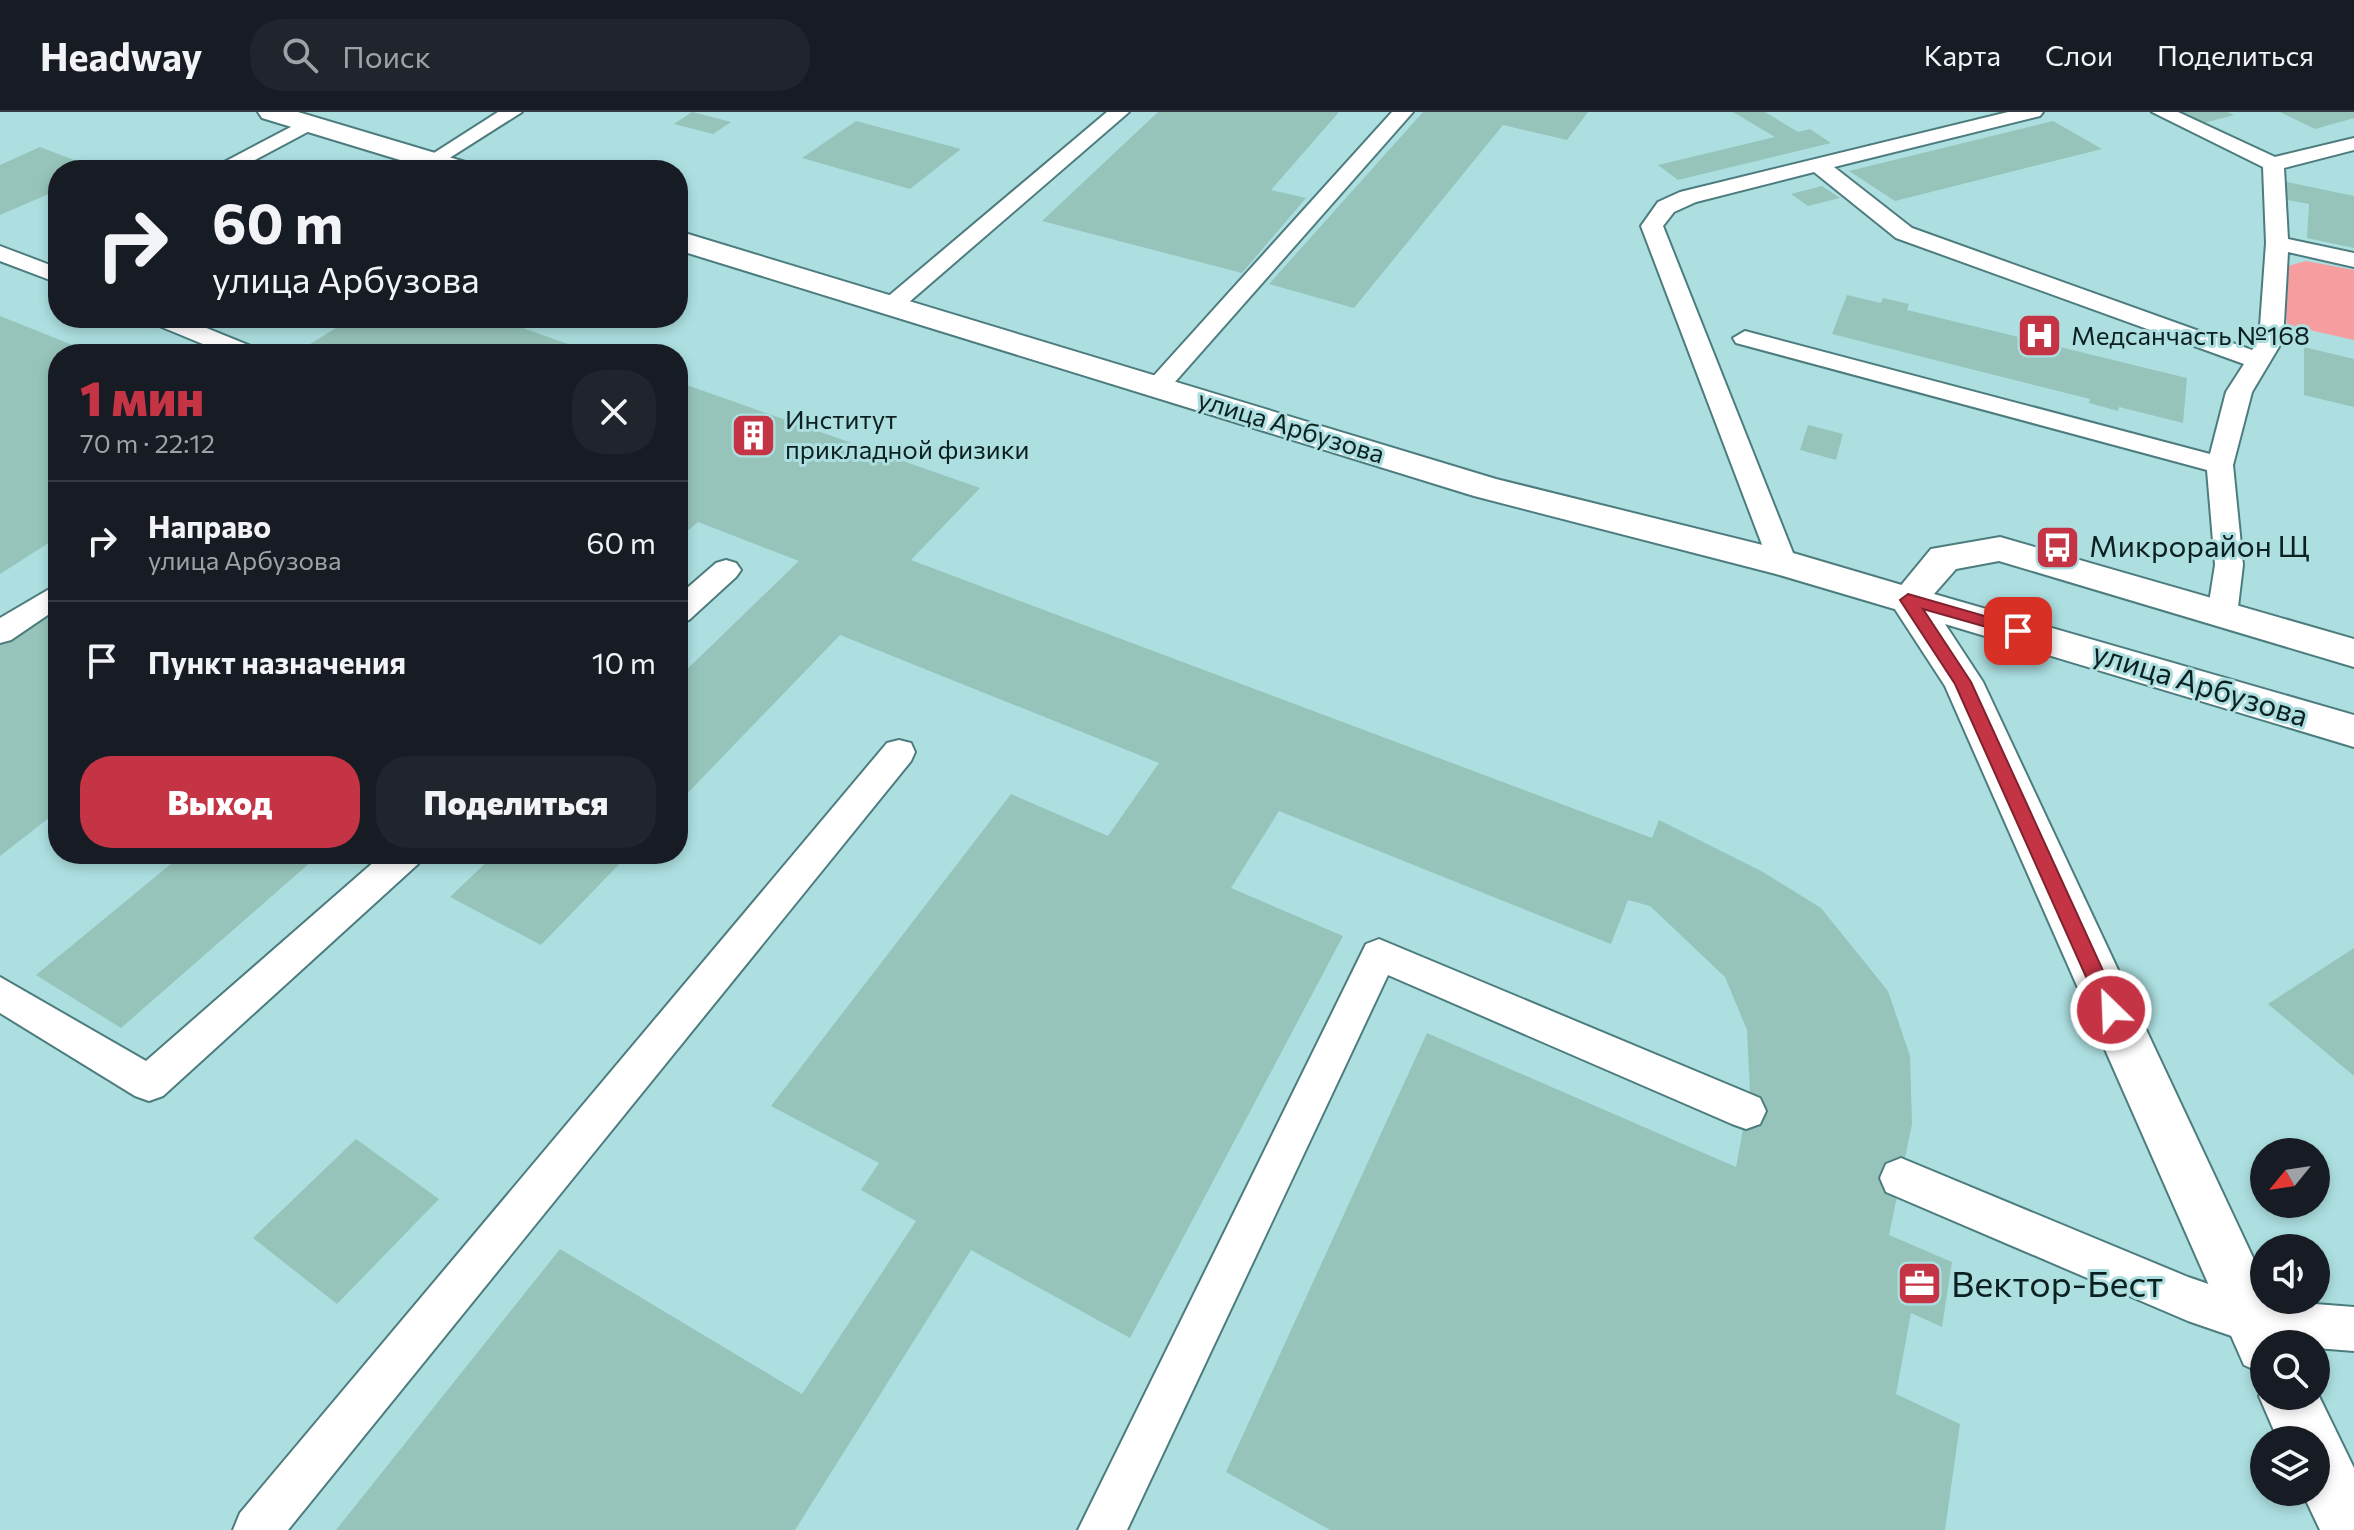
<!DOCTYPE html>
<html lang="ru">
<head>
<meta charset="utf-8">
<style>
  :root { --surface:#171b24; --page:#20242c; --text:#f1f3f6; --muted:#9ea1a6; --line:#363941; --accent:#c43445 }
  body { margin:0; font-family:Commissioner,sans-serif; background:var(--page); color:var(--text); height:100vh; display:flex; flex-direction:column; font-size:30px; white-space:nowrap }
  * { box-sizing:border-box; margin:0 }
  p { font-size:26px; color:var(--muted) }
  .icon { flex:none; width:44px; height:44px; fill:none; stroke:currentColor; stroke-width:2; stroke-linecap:round; stroke-linejoin:round }
  .map { position:relative; flex:1; overflow:hidden }
  .sheet { position:absolute; left:48px; top:232px; width:640px; height:520px; display:flex; flex-direction:column; background:var(--surface); border-radius:32px; box-shadow:0 4px 12px #0003 }
  .sheet>* { flex:none }
  .hud { position:absolute; left:48px; top:48px; width:640px; height:168px; border-radius:32px; box-shadow:0 4px 12px #0003; background:#171b24; color:var(--text); overflow:hidden }
  .needle { width:52px; rotate:240deg }
  .controls { position:absolute; left:2250px; top:1026px; display:grid; gap:16px }
  .controls a { display:grid; place-items:center; width:80px; height:80px; border-radius:50%; background:var(--surface); box-shadow:0 4px 12px #0003; font-size:40px }
  .pin { position:absolute; display:grid; place-items:center; width:68px; height:68px; color:#fff; margin:-34px; border-radius:16px; box-shadow:0 4px 12px #0006 }
  .me { position:absolute; width:88px; margin:-44px; rotate:336deg; stroke-linejoin:round; filter:drop-shadow(0 0 6px #0008) }
  .turn { display:flex; align-items:center; gap:28px; height:168px; padding:0 32px; font-size:36px }
  .turn .icon { width:104px; height:104px; stroke-width:2.5 }
  .turn b { display:block; font-size:56px; line-height:68px }
  .round { display:grid; place-items:center; flex:none; width:84px; height:84px; border-radius:32px; background:var(--page) }
  .headline { display:flex; align-items:center; justify-content:space-between; height:136px; padding:0 32px }
  h1 { font-size:48px; font-weight:800; line-height:60px; color:var(--accent) }
  .button { display:flex; gap:16px; margin-top:auto; padding:16px 32px }
  .button a { flex:1; height:92px; border-radius:32px; background:var(--accent); color:#fff; font-size:32px; font-weight:800; line-height:92px; text-align:center }
  .button a+a { background:var(--page); color:var(--text) }
  ul { padding:0; list-style:none }
  li { display:flex; align-items:center; gap:24px; height:120px; padding:0 32px; border-top:2px solid var(--line) }
  li div { flex:1 }
  li b { display:block; font-size:30px }
  li em { font-style:normal }
  header { display:flex; align-items:center; gap:48px; box-sizing:border-box; height:112px; padding:0 40px; background:var(--surface); border-bottom:2px solid var(--line) }
  header strong { font-size:38px }
  nav { display:flex; gap:44px; margin-inline-start:auto; font-size:28px }
  .search { width:560px; height:72px; background:var(--page); display:flex; align-items:center; gap:20px; box-sizing:border-box; padding:0 28px; border-radius:32px; color:var(--muted); font-size:30px }
  .map>svg:first-child { display:block }
  .green { fill:#f69e9f }
  .building { fill:#96c4ba }
  .lines { fill:none; stroke-linecap:round; stroke-linejoin:round }
  .service-casing { stroke:#4d7c7e; stroke-width:4 }
  .tertiary-casing { stroke:#4d7c7e; stroke-width:4 }
  .secondary-casing { stroke:#4d7c7e; stroke-width:4 }
  .service { fill:#fff; fill-rule:evenodd }
  .tertiary { fill:#fff; fill-rule:evenodd }
  .secondary { fill:#fff; fill-rule:evenodd }
  .route { fill:#c43445; stroke:#7f222d; stroke-width:2 }
  .labels { text-anchor:middle; stroke-width:6; stroke-linejoin:round; paint-order:stroke }
  .far-poi-label { font-size:26px; fill:#0c2021; stroke:#addfe1; text-anchor:start }
  .far-street-label { font-size:26px; fill:#0c2021; stroke:#addfe1 }
  .poi-label { font-size:30px; fill:#0c2021; stroke:#addfe1; text-anchor:start }
  .street-label { font-size:30px; fill:#0c2021; stroke:#addfe1 }
  .near-poi-label { font-size:36px; fill:#0c2021; stroke:#addfe1; text-anchor:start }
</style>
</head>
<body>
<header>
<strong>Headway</strong>
<div class="search"><svg class="icon" aria-label="search" viewBox="0 0 24 24"><circle cx="10" cy="10" r="6"/><path d="M15 15l6 6"/></svg>Поиск</div>
<nav><a>Карта</a><a>Слои</a><a>Поделиться</a></nav>
</header>
<div class="map">
<svg width="2354" height="1418" viewBox="0 0 2354 1418">
  <rect width="100%" height="100%" fill="#addfe1"/>
  <polygon class="green" points="2306,149 2354,158 2354,228 2287,213 2281,156"/>
  <g class="building">
    <polygon points="692,0 693,0 731,10 713,22 674,12"/>
    <polygon points="1158,0 1339,0 1271,78 1306,86 1242,161 1042,109"/>
    <polygon points="1423,0 1588,0 1567,28 1503,13 1354,196 1269,172"/>
    <polygon points="1733,0 1765,0 1798,20 1810,17 1831,31 1678,68 1658,53 1775,25"/>
    <polygon points="2182,0 2227,0 2234,3 2204,11"/>
    <polygon points="2280,0 2354,0 2354,6 2315,17"/>
    <polygon points="856,9 961,37 910,77 802,46"/>
    <polygon points="2053,9 2102,37 1895,89 1849,59"/>
    <polygon points="40,35 100,58 58,58 58,78 0,103 0,53"/>
    <polygon points="2283,69 2354,84 2354,136 2307,126 2309,92 2282,87"/>
    <polygon points="1822,74 1840,86 1808,94 1791,82"/>
    <polygon points="1847,183 1881,191 1883,186 1909,192 1907,198 2187,266 2183,311 2119,295 2118,299 2089,291 2090,287 1832,222"/>
    <polygon points="0,204 95,242 58,242 58,425 0,462"/>
    <polygon points="233,206 268,206 254,214"/>
    <polygon points="352,206 495,206 596,242 294,242"/>
    <polygon points="2304,235 2354,247 2354,295 2304,283"/>
    <polygon points="678,270 980,376 911,448 1652,726 1659,708 1763,760 1821,796 1888,879 1910,944 1912,1012 1889,1123 1952,1150 1942,1215 1911,1201 1896,1282 1960,1312 1945,1418 1330,1418 1226,1360 1427,921 1736,1055 1750,980 1747,918 1725,865 1650,794 1628,788 1611,832 1279,699 1231,776 1343,824 1130,1226 971,1138 795,1418 336,1418 560,1137 802,1282 916,1109 861,1078 879,1051 771,994 1011,682 1108,724 1159,651 840,523 678,691 678,566 799,449 698,410 678,427"/>
    <polygon points="1808,313 1843,322 1836,348 1800,338"/>
    <polygon points="58,482 58,699 0,744 0,521"/>
    <polygon points="183,742 320,742 121,916 36,863"/>
    <polygon points="495,742 629,742 541,833 450,785"/>
    <polygon points="2354,836 2354,964 2268,892"/>
    <polygon points="356,1027 439,1087 337,1192 253,1126"/>
  </g>
  <g class="lines">
    <defs>
      <g id="service">
        <polygon points="498,0 522,0 440,52 433,54 423,48"/>
        <polygon points="1107,0 1129,0 901,197 885,197 881,192 885,187"/>
        <polygon points="1392,0 1413,0 1167,279 1149,279 1145,274 1149,269"/>
        <polygon points="2008,0 2043,0 2040,4 1834,55 1912,116 2252,238 2259,228 2266,131 2263,55 2152,0 2178,0 2275,45 2354,26 2354,38 2284,56 2288,127 2354,141 2354,155 2288,140 2283,228 2252,280 2233,353 2243,453 2237,503 2233,510 2222,513 2211,510 2207,503 2215,453 2207,358 1736,231 1733,226 1745,219 2210,342 2226,280 2244,252 1896,126 1814,60 1696,90 1674,100 1663,114 1797,451 1793,458 1783,461 1773,458 1769,451 1641,114 1658,90 1680,80"/>
        <polygon points="308,6 318,12 315,16 236,58 209,58"/>
        <polygon points="0,134 58,156 58,171 0,149"/>
        <polygon points="149,206 182,206 258,237 261,242 227,242 152,211"/>
        <polygon points="726,448 736,451 741,458 736,465 689,508 678,511 678,484 716,451"/>
        <polygon points="58,472 58,496 11,528 0,531 0,506"/>
        <polygon points="899,628 911,631 915,640 911,649 288,1418 233,1418 240,1401 887,631"/>
        <polygon points="383,742 423,742 418,752 163,984 149,989 135,984 0,901 0,865 146,949"/>
        <polygon points="1379,827 1760,986 1766,999 1760,1012 1746,1017 1732,1012 1388,863 1127,1418 1078,1418 1366,832"/>
        <polygon points="1901,1046 2188,1165 2252,1187 2354,1195 2354,1239 2316,1236 2316,1232 2252,1231 2188,1209 1886,1080 1880,1066 1886,1052"/>
      </g>
      <g id="tertiary">
        <polygon points="258,0 298,0 472,52 476,58 433,58 262,6"/>
        <polygon points="678,119 1496,367 1783,438 1922,479 1927,488 1922,497 1908,501 1776,462 1474,384 678,138"/>
      </g>
      <g id="secondary">
        <polygon points="2000,425 2354,527 2354,555 1999,449 1956,457 1934,482 2354,603 2354,635 1945,512 1983,570 2264,1169 2264,1188 2273,1188 2292,1232 2264,1232 2264,1262 2244,1253 1945,574 1889,488 1931,437"/>
        <polygon points="2264,1271 2264,1284 2316,1284 2316,1278 2354,1356 2354,1418 2320,1418 2302,1380 2316,1380 2316,1328 2278,1328 2259,1284"/>
      </g>
    </defs>
    <use href="#service" class="service-casing"/>
    <use href="#tertiary" class="tertiary-casing"/>
    <use href="#secondary" class="secondary-casing"/>
    <use href="#service" class="service"/>
    <use href="#tertiary" class="tertiary"/>
    <use href="#secondary" class="secondary"/>
  </g>
  <polygon class="route" points="1908,482 2023,515 2026,519 2018,524 1923,497 1971,570 2121,898 2118,905 2104,905 1955,572 1900,488"/>
  <defs>
    <symbol id="hospital-square" viewBox="-11 -11 22 22"><rect x="-9" y="-9" width="18" height="18" rx="4" fill="#c43445" stroke="#addfe1"/><path d="M-5-5h3v3.5h4V-5h3V5h-3V1.5h-4V5h-3Z" fill="#fff"/></symbol>
    <symbol id="building-square" viewBox="-11 -11 22 22"><rect x="-9" y="-9" width="18" height="18" rx="4" fill="#c43445" stroke="#addfe1"/><path d="M-4-6H4V6H1V3H-1V6H-4ZM-2.5-4.3h1.7v1.8h-1.7ZM.8-4.3h1.7v1.8H.8ZM-2.5-1h1.7V.8h-1.7ZM.8-1h1.7V.8H.8Z" fill="#fff"/></symbol>
    <symbol id="bus-square" viewBox="-11 -11 22 22"><rect x="-9" y="-9" width="18" height="18" rx="4" fill="#c43445" stroke="#addfe1"/><path d="M-5-6H5V4H4V6H2V4H-2V6H-4V4H-5ZM-3.5-4V0h7V-4ZM-3.5 1.2v1.5H-2V1.2ZM2 1.2v1.5H3.5V1.2Z" fill="#fff"/></symbol>
    <symbol id="office-square" viewBox="-11 -11 22 22"><rect x="-9" y="-9" width="18" height="18" rx="4" fill="#c43445" stroke="#addfe1"/><path d="M-6-3h4V-5.5h4V-3h4V5H-6ZM-1-4.5V-3h2v-1.5ZM-6 0V1H6V0Z" fill="#fff"/></symbol>
  </defs>
  <g fill-rule="evenodd">
    <use href="#hospital-square" x="2014" y="198" width="51" height="51"/>
    <use href="#building-square" x="728" y="298" width="51" height="51"/>
    <use href="#bus-square" x="2032" y="410" width="51" height="51"/>
    <use href="#office-square" x="1894" y="1146" width="51" height="51"/>
  </g>
  <g class="labels">
    <g class="far-poi-label">
      <text x="2071" y="233">Медсанчасть №168</text>
      <text x="785" y="317">Институт<tspan x="785" dy="30">прикладной физики</tspan></text>
    </g>
    <g class="far-street-label">
      <text transform="translate(1291 315) rotate(17)" y="9">улица Арбузова</text>
    </g>
    <g class="poi-label">
      <text x="2089" y="445">Микрорайон Щ</text>
    </g>
    <g class="street-label">
      <text transform="translate(2200 573) rotate(17)" y="10">улица Арбузова</text>
    </g>
    <g class="near-poi-label">
      <text x="1951" y="1185">Вектор-Бeст</text>
    </g>
  </g>
</svg>
<div class="controls">
<a><svg class="needle" viewBox="-14 -14 28 28"><path d="M0-13l5 13h-10z" fill="#e53935"/><path d="M0 13l5-13h-10z" fill="#9ea1a6"/></svg></a>
<a><svg class="icon" aria-label="sound" viewBox="0 0 24 24"><path d="M4 9h4l5-4v14l-5-4H4zM17 9q2 3 0 6"/></svg></a>
<a><svg class="icon" aria-label="search" viewBox="0 0 24 24"><circle cx="10" cy="10" r="6"/><path d="M15 15l6 6"/></svg></a>
<a><svg class="icon" aria-label="layers" viewBox="0 0 24 24"><path d="M12 4l9 5-9 5-9-5zM3 14l9 5 9-5"/></svg></a>
</div>
<div class="pin" style="left:2018px;top:519px;background:#d93025"><svg class="icon" aria-label="arrive" viewBox="0 0 24 24"><path d="M6 21V4h12l-3 4 3 4H6"/></svg></div>
<svg class="me" style="left:2111px;top:898px" viewBox="-20 -20 40 40"><circle r="17" fill="#c43445" stroke="#fff" stroke-width="3"/><path d="M0-11L8 9 0 5-8 9z" fill="#fff"/></svg>
<div class="hud">
<div class="turn"><svg class="icon" aria-label="right" viewBox="0 0 24 24"><path d="M7 20v-9h11M14 6l5 5-5 5"/></svg><div><b>60 m</b>улица Арбузова</div></div>
</div>
<section class="sheet">
<div class="headline"><div><h1>1 мин</h1><p>70 m · 22:12</p></div><a class="round"><svg class="icon" aria-label="close" viewBox="0 0 24 24"><path d="M6 6l12 12M18 6L6 18"/></svg></a></div>
<ul>
<li><svg class="icon" aria-label="right" viewBox="0 0 24 24"><path d="M7 20v-9h11M14 6l5 5-5 5"/></svg><div><b>Направо</b><p>улица Арбузова</p></div><em>60 m</em></li>
<li><svg class="icon" aria-label="arrive" viewBox="0 0 24 24"><path d="M6 21V4h12l-3 4 3 4H6"/></svg><div><b>Пункт назначения</b></div><em>10 m</em></li>
</ul>
<div class="button"><a>Выход</a><a>Поделиться</a></div>
</section>
</div>
</body>
</html>
